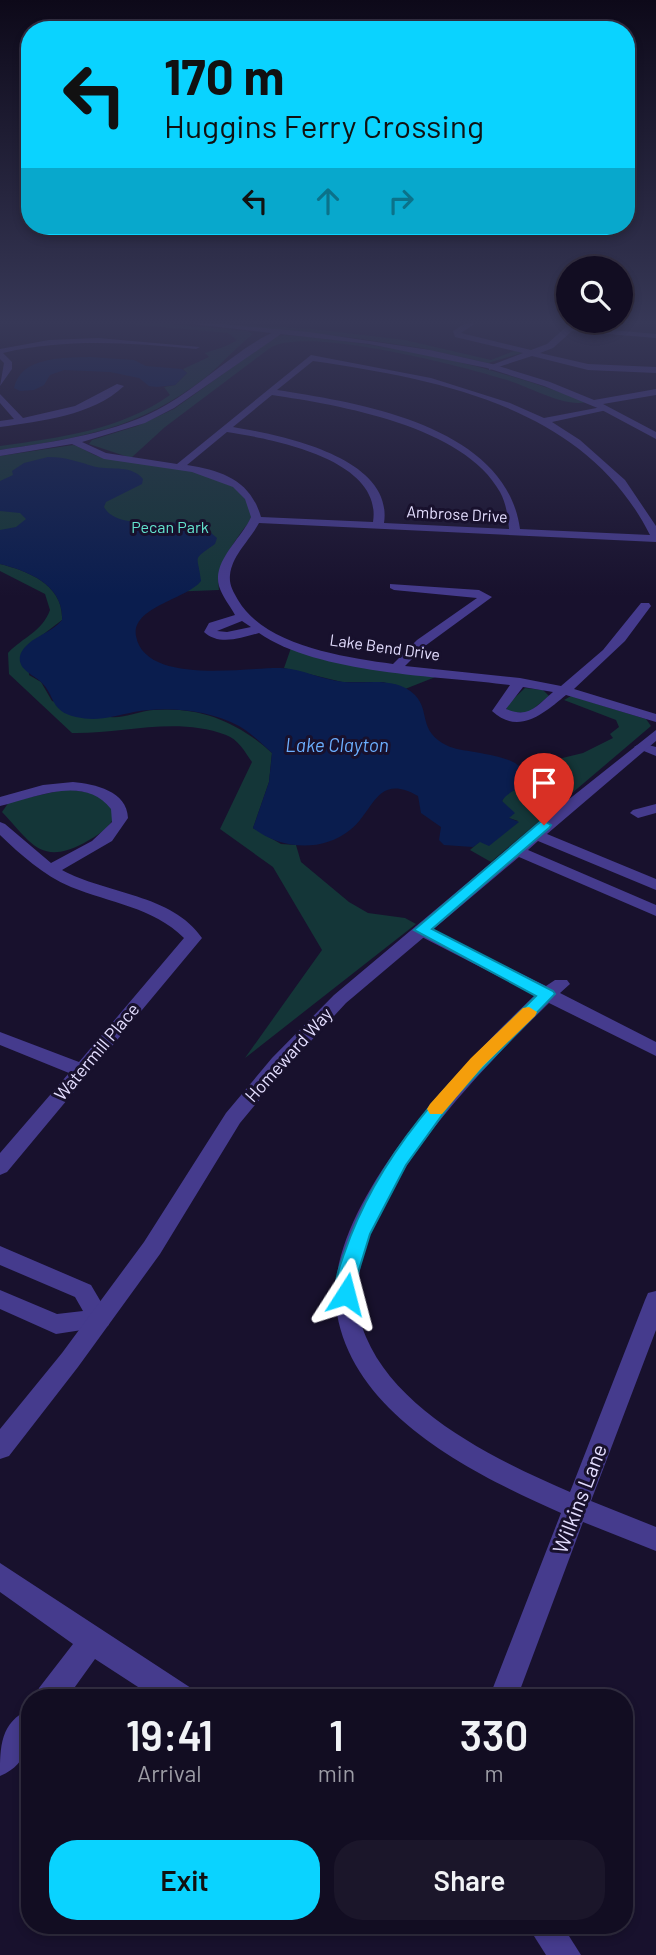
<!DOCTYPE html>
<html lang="en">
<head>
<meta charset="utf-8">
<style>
  :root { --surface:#120d22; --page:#1b162a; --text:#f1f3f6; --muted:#9c9ca5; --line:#312d40; --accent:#0ad3ff }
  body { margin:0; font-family:Barlow,sans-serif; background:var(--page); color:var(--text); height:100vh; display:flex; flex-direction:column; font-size:26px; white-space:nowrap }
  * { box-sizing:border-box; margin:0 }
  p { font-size:23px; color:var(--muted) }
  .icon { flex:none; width:38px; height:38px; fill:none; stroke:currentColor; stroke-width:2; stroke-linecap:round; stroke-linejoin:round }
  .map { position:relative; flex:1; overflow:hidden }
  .side { position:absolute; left:21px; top:1689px; width:612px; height:245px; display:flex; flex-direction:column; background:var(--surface); border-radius:28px; box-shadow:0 4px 10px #0003,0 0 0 2px var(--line) }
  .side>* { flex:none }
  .top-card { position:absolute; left:21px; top:21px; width:614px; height:214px; border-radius:28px; box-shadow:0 4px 10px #0003,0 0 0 2px var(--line); background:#0ad3ff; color:#111; overflow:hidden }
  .controls { position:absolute; left:556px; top:256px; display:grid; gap:14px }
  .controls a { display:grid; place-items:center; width:77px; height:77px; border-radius:50%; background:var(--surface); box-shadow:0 4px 10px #0003,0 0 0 2px var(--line); font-size:35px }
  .pin { position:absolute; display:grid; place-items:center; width:60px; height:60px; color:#fff; margin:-72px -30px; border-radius:50% 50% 50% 0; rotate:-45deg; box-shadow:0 0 7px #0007 }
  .pin .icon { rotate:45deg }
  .me { position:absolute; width:77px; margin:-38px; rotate:9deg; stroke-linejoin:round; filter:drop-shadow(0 0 5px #0008) }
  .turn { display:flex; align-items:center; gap:24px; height:147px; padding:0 28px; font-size:32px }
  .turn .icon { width:91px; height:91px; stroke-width:2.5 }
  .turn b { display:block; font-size:49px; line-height:60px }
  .lanes { display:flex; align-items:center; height:66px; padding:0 28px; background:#0003; justify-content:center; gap:35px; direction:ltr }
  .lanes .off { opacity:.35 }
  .eta { display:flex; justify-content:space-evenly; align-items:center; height:119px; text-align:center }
  .eta b { font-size:42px; font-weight:600; line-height:49px }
  .cta { display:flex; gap:14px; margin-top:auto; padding:14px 28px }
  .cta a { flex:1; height:80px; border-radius:28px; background:var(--accent); color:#111; font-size:28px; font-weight:600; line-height:80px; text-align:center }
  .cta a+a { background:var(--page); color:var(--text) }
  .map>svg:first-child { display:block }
  .green { fill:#143638 }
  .water { fill:#0a1d4e }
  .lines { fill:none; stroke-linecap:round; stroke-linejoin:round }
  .minor { fill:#453b8d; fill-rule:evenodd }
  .tertiary { fill:#453b8d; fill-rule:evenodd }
  .route { fill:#0ad3ff; stroke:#0689a6; stroke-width:2 }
  .slow { fill:#f59e0b }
  .labels { text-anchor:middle; stroke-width:6; stroke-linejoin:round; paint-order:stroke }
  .far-street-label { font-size:16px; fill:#e4deff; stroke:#18112d }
  .far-park-label { font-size:16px; fill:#64e4ce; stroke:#18112d }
  .street-label { font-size:18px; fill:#e4deff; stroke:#18112d }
  .water-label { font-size:19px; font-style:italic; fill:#6cafff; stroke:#18112d }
  .near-street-label { font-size:21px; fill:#e4deff; stroke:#18112d }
</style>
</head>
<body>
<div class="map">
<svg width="656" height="1955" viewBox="0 0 656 1955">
  <rect width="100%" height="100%" fill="#18112d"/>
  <g class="green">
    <path d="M116,323h42l89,8 6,3c-17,13 -31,30 -47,43 -66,52 -126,61 -206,73v-4c58,-8 121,-16 170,-51l-6,-8 11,-2 12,-12 -4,-4 26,-12 -4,-4c12,-4 21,-6 32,-13l-9,-7z"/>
    <polygon points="210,323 312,329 405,340 491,360 516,350 522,353 488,363 421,348 347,337"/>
    <path d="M284,335c103,8 205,29 302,67 -19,6 -55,-14 -79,-22 -42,-13 -202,-55 -237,-32l-105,79 -34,31 -42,-14 3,-4 45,-14 37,-17 101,-72z"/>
    <path d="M73,445c9,2 16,8 24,11 29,9 166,9 154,61 -1,5 -6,10 -9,14 -12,17 -26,37 -23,59l-51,2 -168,-45v-91z"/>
    <path d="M0,564c28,7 64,21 62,56l-34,26 1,29 12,7 11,19c19,6 39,14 58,16 12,2 30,-6 43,-7 47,-4 85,12 119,43l-3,29 -16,46 28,16 15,1 5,17 48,40 19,11 37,5 11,6 -171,134 77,-108 -49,-83 -53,-38 32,-67c-7,-10 -14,-23 -26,-27 -50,-19 -104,-1 -154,-2l-63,-59 -1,-21c15,-16 34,-21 42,-43l-5,-16 -45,-23z"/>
    <polygon points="291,648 438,676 405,689 383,682 342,682 284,668"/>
    <polygon points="525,688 543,690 549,696 528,713 507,712 506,706"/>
    <polygon points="571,696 646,719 651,726 491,862 470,850 479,842 518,821 509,818 502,801 505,795 520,787 524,773 521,768 583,753 613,738 610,734 619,727 616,720 564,700"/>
    <path d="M67,789l36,6 13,19c-7,15 -18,21 -32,29 -44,23 -53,-1 -82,-31l7,-10z"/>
  </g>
  <g class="water">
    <path d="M90,357l44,3 12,6 36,3 5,4 -12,12 -18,2 -8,-1 -10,-8 -29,-6 -46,-2 -14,5 -6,10 -10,5 -14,1 -6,-3c7,-32 49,-30 76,-31z"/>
    <path d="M48,457c18,0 31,5 48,10 16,3 36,-2 47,12l-1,5 -36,18 -2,5c13,24 66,12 90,17l10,3 13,11 -2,6c-24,17 -17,10 -14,37 -14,18 -70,26 -65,55 9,50 112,31 145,32 22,1 41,12 63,14 23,2 52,-6 71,13 16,17 2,36 33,51 16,8 82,7 75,33 -3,11 -16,13 -21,22l13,12 -6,5 10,4 -30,24 -9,-4 -7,5 -29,-2 -5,-5 2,-13 -20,-14 -3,-17c-42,-24 -44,16 -68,34 -29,23 -70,19 -97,-2l16,-46 3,-29c-10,-9 -21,-20 -33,-27 -30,-16 -72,-20 -105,-14 -20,4 -36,10 -58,5 -27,-6 -20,-22 -36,-36 -8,-7 -25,-13 -19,-28 8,-16 31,-20 41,-33 2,-35 -34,-49 -62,-56v-34l16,-3 10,-8 -6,-6 -20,-2v-30l13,-6 -1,-4 12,-8z"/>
  </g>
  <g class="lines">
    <g class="minor">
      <polygon points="466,323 476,323 461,333 531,350 547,344 567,326 656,334 656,338 572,331 553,348 540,353 588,364 656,367 656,373 588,370 532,356 489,370 489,366 523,353 455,337 453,331"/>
      <path d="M278,330l3,4 -107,74 -29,15 -63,19 24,11 71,11 134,-109 120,23 79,25 34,15 63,-12v4l-55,12 28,18 45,40 31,46v16l-397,-19c-9,17 -27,32 -29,52 -1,10 3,16 8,25 27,46 106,57 155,64l24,-24 60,-42 -83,-8 -4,-2v-4l89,6 13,7 -67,49 -20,20 115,12 41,8 42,-36 38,-47h8l2,3 -26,35 -51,48 82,25v8l-90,-27c-22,18 -47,41 -74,16l18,-26c-71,-9 -192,-11 -251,-52 -18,5 -40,13 -55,-1l5,-9 26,-8c-5,-9 -13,-19 -16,-29 -7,-25 23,-48 32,-69l-6,-18 -12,-12 -41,-15 -88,-13 -32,-15 -72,12v-6c56,-9 116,-16 166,-45 37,-21 74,-59 112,-75zM313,361c130,19 273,47 337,174l-130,-6c-14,-103 -159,-126 -243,-139zM272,395c67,10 192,31 228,97 6,11 8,24 9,37l-125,-6c10,-66 -104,-88 -151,-96zM227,432c45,7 156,27 146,90l-112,-5c-11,-37 -38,-46 -74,-52zM242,621l9,6 -24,5 -10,-1zM523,687l30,5c-17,14 -24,27 -47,17z"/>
      <path d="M98,338l102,9 -4,2c-65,-6 -128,-11 -193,4l9,9v7l-12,17 4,-23 -4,-4v-10l49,-9z"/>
      <path d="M117,384l7,2c-32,30 -83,35 -124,41v-6l14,-2 -14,-16v-9l23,24 52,-12z"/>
      <polygon points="641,743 656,747 656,756 634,747"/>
      <path d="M73,782c22,2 54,9 55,36l-16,23 -50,29c44,24 110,24 140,68l-195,234 -7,3v-22l69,-80 -69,-28v-13l79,30 105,-124c-31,-31 -74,-35 -113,-51 -28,-12 -50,-32 -71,-52v-13l5,2 46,39 41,-22 20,-19 -1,-13c-27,-35 -77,-11 -111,-3v-9l43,-12z"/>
      <polygon points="656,804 656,813 638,818 630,813 633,810"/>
      <path d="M422,925l124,61 9,-6h12l3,4 -10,9 96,49v14l-107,-53c-70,69 -229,225 -183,334 32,76 132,124 204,155l75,-192 3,-7 8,-2v39l-65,171 65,26v24l-73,-29 -66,176h-28l72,-185c-85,-38 -206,-96 -224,-199 -19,-104 129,-253 198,-319l-119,-61 -2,-4 2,-4z"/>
      <polygon points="0,1246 91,1285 111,1319 108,1326 56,1334 0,1309 0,1290 57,1314 83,1311 75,1297 0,1265"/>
      <polygon points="0,1563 191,1688 195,1698 155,1698 95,1659 67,1698 35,1698 39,1688 73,1644 0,1592"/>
      <path d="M30,1709c0,28 1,54 -30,67 0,-29 0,-54 30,-67z"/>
      <polygon points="527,1925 562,1925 581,1955 546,1955"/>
    </g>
    <g class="tertiary">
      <polygon points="184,323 211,323 309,332 430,350 492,364 550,382 594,400 656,389 656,395 603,404 656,432 656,439 600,409 544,386 487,368 369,344"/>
      <polygon points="656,730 656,741 547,834 656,879 656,890 538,841 528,850 656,905 656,916 519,857 346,1003 286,1068 240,1123 160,1254 78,1367 9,1456 0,1459 0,1429 62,1353 144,1242 226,1113 272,1058 334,995 529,831"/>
    </g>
  </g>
  <linearGradient id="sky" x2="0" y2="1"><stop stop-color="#0d0919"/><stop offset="0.54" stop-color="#373857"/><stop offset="1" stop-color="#373857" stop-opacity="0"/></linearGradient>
  <rect width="656" height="596" fill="url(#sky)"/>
  <path class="route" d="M544,821l7,4 -2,3 -117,101 121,62 2,3 -99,102 -50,69 -36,69 -12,39 -5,27 -7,3 -8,-3c-6,-14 1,-32 6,-46 36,-108 114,-181 192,-258l-122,-66 126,-108z"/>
  <polygon class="slow" points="529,1007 537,1012 535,1016 483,1066 442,1114 430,1114 427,1109 430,1104 471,1058 523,1008"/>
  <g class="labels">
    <g class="far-street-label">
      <text transform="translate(457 514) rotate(3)" y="6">Ambrose Drive</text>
      <text transform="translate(385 647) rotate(8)" y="6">Lake Bend Drive</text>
    </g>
    <g class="far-park-label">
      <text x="170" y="533">Pecan Park</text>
    </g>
    <g class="street-label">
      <text transform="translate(97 1052) rotate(-50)" y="6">Watermill Place</text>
      <text transform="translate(289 1055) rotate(-48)" y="6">Homeward Way</text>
    </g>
    <g class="water-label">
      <text x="337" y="752">Lake Clayton</text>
    </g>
    <g class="near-street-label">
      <text transform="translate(580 1499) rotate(-69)" y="7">Wilkins Lane</text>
    </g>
  </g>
</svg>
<div class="controls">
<a><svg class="icon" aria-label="search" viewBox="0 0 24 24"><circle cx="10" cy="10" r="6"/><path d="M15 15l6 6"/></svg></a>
</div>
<div class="pin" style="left:544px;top:825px;background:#d93025"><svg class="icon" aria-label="arrive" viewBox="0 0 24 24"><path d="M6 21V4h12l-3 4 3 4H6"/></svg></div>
<svg class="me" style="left:346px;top:1294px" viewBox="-20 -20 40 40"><path d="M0-17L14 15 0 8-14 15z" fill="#0ad3ff" stroke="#fff" stroke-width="4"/></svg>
<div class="top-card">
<div class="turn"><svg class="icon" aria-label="left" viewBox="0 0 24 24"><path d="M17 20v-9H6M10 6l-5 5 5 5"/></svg><div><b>170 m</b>Huggins Ferry Crossing</div></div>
<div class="lanes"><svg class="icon" aria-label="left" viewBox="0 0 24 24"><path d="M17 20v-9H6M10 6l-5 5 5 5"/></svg><svg class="icon off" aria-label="ahead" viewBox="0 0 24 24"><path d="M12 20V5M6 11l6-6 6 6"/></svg><svg class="icon off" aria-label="right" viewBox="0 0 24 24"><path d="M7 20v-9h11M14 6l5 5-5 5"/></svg></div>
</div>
<section class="side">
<div class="eta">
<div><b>19:41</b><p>Arrival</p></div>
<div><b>1</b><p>min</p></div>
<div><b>330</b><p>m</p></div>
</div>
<div class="cta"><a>Exit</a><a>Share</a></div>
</section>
</div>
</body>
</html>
